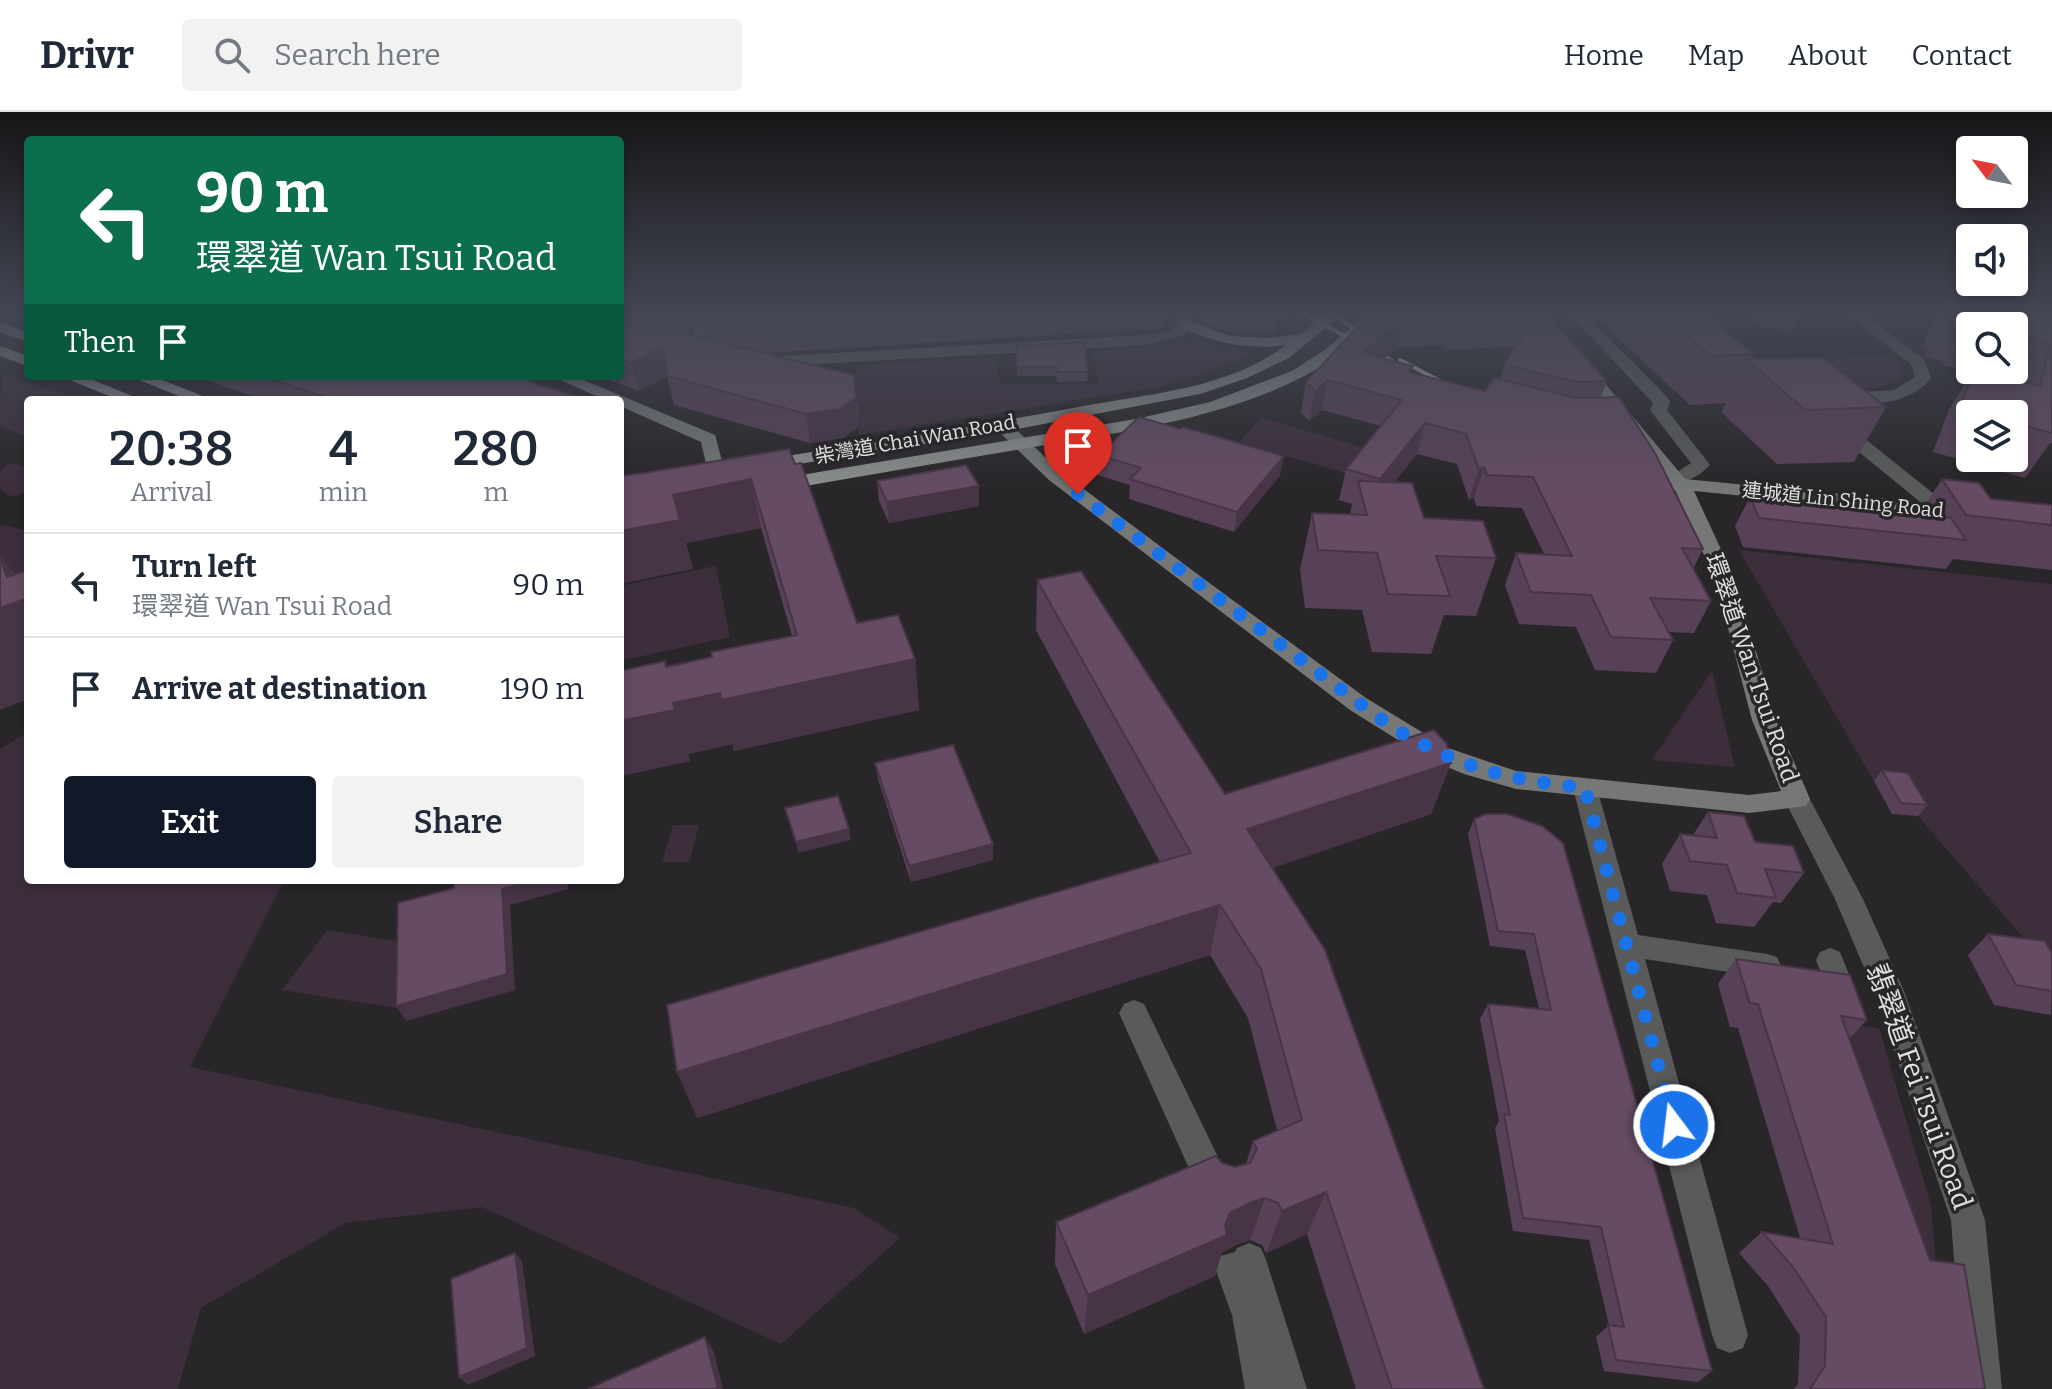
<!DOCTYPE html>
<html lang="en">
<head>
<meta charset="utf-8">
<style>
  :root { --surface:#fff; --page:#f2f2f3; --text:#1f2937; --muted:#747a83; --line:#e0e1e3; --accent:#111827 }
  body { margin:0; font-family:Bitter,"Noto Sans TC",serif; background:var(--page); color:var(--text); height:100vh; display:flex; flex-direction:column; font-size:30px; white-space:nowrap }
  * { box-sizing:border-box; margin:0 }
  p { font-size:26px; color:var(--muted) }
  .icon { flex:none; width:44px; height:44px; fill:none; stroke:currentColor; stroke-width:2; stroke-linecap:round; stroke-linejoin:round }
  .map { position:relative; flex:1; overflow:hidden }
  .details { position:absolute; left:24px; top:284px; width:600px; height:488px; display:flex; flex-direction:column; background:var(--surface); border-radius:8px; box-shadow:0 4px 12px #0003 }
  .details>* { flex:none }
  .hud { position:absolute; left:24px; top:24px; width:600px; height:244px; border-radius:8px; box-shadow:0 4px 12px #0003; background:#0b6e4f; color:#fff; overflow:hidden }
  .needle { width:52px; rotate:302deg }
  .fabs { position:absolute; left:1956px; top:24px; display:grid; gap:16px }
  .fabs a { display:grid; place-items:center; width:72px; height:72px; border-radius:8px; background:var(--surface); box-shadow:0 4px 12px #0003; font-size:40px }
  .pin { position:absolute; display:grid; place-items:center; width:68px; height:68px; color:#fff; margin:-82px -34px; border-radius:50% 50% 50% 0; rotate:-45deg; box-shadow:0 0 8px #0007 }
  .pin .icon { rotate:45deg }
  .me { position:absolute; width:88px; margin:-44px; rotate:345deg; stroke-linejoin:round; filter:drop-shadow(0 0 6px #0008) }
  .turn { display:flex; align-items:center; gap:28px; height:168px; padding:0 40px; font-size:36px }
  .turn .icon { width:104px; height:104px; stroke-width:2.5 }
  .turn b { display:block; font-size:56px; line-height:68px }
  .then { display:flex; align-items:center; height:76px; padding:0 40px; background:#0003; gap:16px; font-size:30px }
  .eta { display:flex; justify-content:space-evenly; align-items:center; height:136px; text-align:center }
  .eta b { font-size:48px; font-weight:600; line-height:56px }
  .cta { display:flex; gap:16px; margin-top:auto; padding:16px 40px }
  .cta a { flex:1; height:92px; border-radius:8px; background:var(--accent); color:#fff; font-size:32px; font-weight:600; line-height:92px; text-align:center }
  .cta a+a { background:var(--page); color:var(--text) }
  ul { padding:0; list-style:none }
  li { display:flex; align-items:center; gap:24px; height:104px; padding:0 40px; border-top:2px solid var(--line) }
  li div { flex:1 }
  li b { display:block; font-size:30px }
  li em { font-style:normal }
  header { display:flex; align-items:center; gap:48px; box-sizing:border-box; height:112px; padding:0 40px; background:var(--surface); border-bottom:2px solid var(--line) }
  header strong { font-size:38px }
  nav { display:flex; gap:44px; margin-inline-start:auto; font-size:28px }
  .search { width:560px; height:72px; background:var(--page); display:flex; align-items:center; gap:20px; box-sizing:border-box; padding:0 28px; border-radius:8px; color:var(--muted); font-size:30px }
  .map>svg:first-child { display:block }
  .green { fill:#3d2e3c }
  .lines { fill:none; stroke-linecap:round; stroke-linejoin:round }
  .street { fill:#595b5a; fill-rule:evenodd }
  .secondary { fill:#757877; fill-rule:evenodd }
  .primary { fill:#8a8e8c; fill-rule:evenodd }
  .rail { stroke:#b0aeb0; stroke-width:4 }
  .wall { fill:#574156; fill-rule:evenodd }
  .shaded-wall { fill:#473546 }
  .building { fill:#654c64; stroke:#473546; stroke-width:2 }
  .route { stroke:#1a73e8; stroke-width:14; stroke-dasharray:0 25.2 }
  .labels { text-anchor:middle; stroke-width:7; stroke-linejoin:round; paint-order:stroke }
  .far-street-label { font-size:20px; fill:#e1dfe1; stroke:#292629 }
  .street-label { font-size:24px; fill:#e1dfe1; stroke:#292629 }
  .near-street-label { font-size:28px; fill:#e1dfe1; stroke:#292629 }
</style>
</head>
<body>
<header>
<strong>Drivr</strong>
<div class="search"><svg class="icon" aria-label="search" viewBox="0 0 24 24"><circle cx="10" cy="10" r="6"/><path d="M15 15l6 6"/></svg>Search here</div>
<nav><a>Home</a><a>Map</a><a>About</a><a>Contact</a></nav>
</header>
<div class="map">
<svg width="2052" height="1277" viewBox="0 0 2052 1277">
  <rect width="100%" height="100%" fill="#292629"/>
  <g class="green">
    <polygon points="1197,230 1252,242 1206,261 1158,275 859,323 855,254 996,245 1001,272 1099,272 1093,239"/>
    <path d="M1888,242l10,7 6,13c-11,19 -65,15 -86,16l-35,-27z"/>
    <polygon points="1,261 80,288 28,288 28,326 25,325 0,313"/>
    <polygon points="1262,306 1365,336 1345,361 1239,330"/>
    <circle cx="14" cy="368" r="16"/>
    <polygon points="0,413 28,418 28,495 0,504"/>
    <polygon points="1739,438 2052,472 2052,893 2028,831 1918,704 1900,672 1874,669"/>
    <polygon points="716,454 730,525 620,549 620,474"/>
    <polygon points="1712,559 1735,655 1652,648"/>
    <polygon points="28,620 28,768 284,768 190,955 854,1096 900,1126 781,1232 482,1095 345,1111 201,1196 178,1277 0,1277 0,637"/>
    <polygon points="673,713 699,713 689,750 662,750"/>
    <polygon points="327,818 435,835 395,896 282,878"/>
    <polygon points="1846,911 1879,916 1931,1093 1937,1168 1926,1166"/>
  </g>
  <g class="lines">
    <g class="street">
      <polygon points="697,198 711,198 706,237 720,246 720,252 708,252 690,239"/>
      <path d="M1566,198h15l87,88 2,4 -3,8 40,51 3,4c-9,10 -26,20 -39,17l-3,-4 23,-15 -41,-53 3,-7z"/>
      <path d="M1841,198h16l67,49 7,19c-19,26 -67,30 -97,24l-2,-4 2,-4 60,-4 21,-13 -4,-13z"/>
      <polygon points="1185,208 1192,212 1184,223 1147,233 763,255 755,250 763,245 1147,223 1169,219"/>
      <polygon points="1838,309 1844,310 1949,394 1951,398 1949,402 1935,402 1832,318 1829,314 1832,310"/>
      <polygon points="1585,667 1594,670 1597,676 1638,823 1767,842 1777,845 1781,854 1777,863 1767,866 1645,847 1748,1223 1743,1236 1730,1241 1717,1236 1712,1223 1573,676 1576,670"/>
      <polygon points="1797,678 1806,680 1863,787 1904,879 1985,1108 2002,1277 1964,1277 1951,1108 1874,879 1835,787 1784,687 1788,680"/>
      <polygon points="1830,836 1840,840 1850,865 1846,874 1836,877 1826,874 1816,848 1820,840"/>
      <polygon points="1134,888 1144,892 1217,1043 1236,1074 1231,1086 1219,1090 1207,1086 1193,1065 1119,901 1124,892"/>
      <polygon points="1249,1131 1261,1136 1266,1148 1307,1277 1245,1277 1232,1203 1215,1156 1220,1144 1235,1140 1237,1136"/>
    </g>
    <g class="secondary">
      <polygon points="1171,198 1185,198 1192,212 1190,215 1180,215"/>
      <polygon points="1582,249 1588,251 1685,367 1954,393 1963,399 1954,405 1694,379 1736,470 1776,608 1810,687 1806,694 1749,701 1516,677 1464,662 1430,648 1350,598 1049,368 994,315 997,311 1009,311 1061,360 1204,467 1366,586 1448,636 1516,659 1749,683 1781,679 1752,608 1716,470 1676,380 1576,257 1574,254"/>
      <polygon points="552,264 574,264 715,323 731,382 722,388 713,382 701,330 620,294 620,288 605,288"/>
    </g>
    <g class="primary">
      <path d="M1331,198h16l-58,48 -42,20 -47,16 -193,37 -246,39 -9,-5 9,-5c108,-17 216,-34 323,-54 66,-12 147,-18 202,-61 -39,5 -71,-2 -106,-18v-6h10l40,15 39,2 32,-4z"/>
      <path d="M1372,198h16c-86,103 -247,118 -372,140 -80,13 -159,27 -239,41l-9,-6 9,-6 359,-60 74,-17 82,-31 34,-22z"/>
      <polygon points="0,210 28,220 28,230 0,220"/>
      <polygon points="0,234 28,244 28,254 0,244"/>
      <polygon points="60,264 83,264 142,288 119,288"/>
      <polygon points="129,264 152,264 213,288 189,288"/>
    </g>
    <g class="rail">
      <polyline points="1296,198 1407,257"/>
      <polyline points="1328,198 1363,224"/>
      <polyline points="1400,248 1457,278"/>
    </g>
  </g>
  <g class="wall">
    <polygon points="620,198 696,198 691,223 707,227 704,209 705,198 1166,198 1164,216 765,241 858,291 859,314 843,326 810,331 674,293 667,264 639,279 599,264 620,264"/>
    <polygon points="1196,198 1286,198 1284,209 1277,210 1275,220 1231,221 1211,214"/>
    <path d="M1380,198h162l65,71 -6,16 102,152 -10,20 18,32 -17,32 -26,-1 5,8 -17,33 -61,-3 -19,-43 -57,-3 -14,-39 11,-32 28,1 -22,-46 -46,-2 -2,-8 -5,2 -12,-36 -40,-10 -23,28 30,36 72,40 -20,58 -32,-1 -13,39 -59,-2 -10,-42 -57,-2 -5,-38 12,-57 38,1 2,-10 -13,-4 7,-31 35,-43 -59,-16 -13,11 -8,-9 5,-30zM1443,233l5,5 69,-4 -13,19 -4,15 -15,11 -74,-19 2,-6 -29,-8 14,-11z"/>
    <polygon points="1588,198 1700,198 1754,242 1751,247 1886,295 1854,350 1777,352 1721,300 1726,291 1690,293"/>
    <polygon points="1757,198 1802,198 1792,221 1752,212"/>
    <path d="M1938,198h114v133h-2l-25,35 -92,-26 15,-40 24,-40 -29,-7 1,-3 -19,-6 3,-7 -6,-2zM1970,214h44v44h-44zM1970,302h44v44h-44z"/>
    <polygon points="1017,234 1088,260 1087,269 1057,270 1056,264 1017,264"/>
    <polygon points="204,264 542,264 534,268 535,272 580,288 264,288 207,268"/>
    <polygon points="789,337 857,511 915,547 919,598 734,639 733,632 688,642 690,649 620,664 620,559 666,555 712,545 792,524 761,416 686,431 693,457 644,361"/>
    <polygon points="1099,343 1280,363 1234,420 1129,387 1130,373 1098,363"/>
    <polygon points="1942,367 1991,387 2052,393 2052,458 1953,447 1946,457 1743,435 1735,414 1750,385 1919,402"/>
    <polygon points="877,369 979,394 889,411 879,389"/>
    <polygon points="1037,468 1225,682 1451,651 1431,702 1272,756 1484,1277 1356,1277 1307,1122 1266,1141 1262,1133 1250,1128 1236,1133 1222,1140 1215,1164 1084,1222 1055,1152 1056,1110 1222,1051 1235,1055 1246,1052 1253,1029 1277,1018 1248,906 1210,843 697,1006 1160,750 1036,518"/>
    <polygon points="875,651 993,748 911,770 878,667"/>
    <polygon points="1882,658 1927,693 1918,704 1892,702 1874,669"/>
    <polygon points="1708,700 1804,761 1781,791 1773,790 1754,815 1716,811 1707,783 1670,779 1662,752 1680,722 1693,723"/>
    <polygon points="1486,702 1712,1259 1698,1270 1604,1259 1596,1225 1609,1213 1589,1128 1513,1119 1495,1016 1499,1009 1480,907 1488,892 1539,897 1525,838 1490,834 1468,722 1474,707"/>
    <polygon points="1988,822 2052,842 2051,903 1994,893 1968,843"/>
    <polygon points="1736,847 1867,908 1849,927 1930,1148 1985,1277 1794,1277 1798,1272 1800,1224 1768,1174 1739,1141 1762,1120 1800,1126 1738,916 1730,915 1718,872"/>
  </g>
  <g class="shaded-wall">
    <polygon points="684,198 696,198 689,229 687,218 681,211"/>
    <polygon points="1279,198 1286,198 1284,209 1277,210"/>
    <polygon points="1405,206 1398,235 1356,270 1362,241"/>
    <polygon points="662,235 668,263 639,279 631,251"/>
    <polygon points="854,263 859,314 843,326 810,331 806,302"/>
    <polygon points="499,264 542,264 534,268 540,288"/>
    <polygon points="1328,268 1322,298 1309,309 1315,279"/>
    <polygon points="1425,311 1417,342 1372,398 1380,367"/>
    <polygon points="1284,344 1280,363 1234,420 1237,400"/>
    <polygon points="1484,355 1474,386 1469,388 1479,357"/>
    <polygon points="751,367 761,416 686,431 693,457 620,472 620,419 673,383"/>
    <polygon points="979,374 979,394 889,411 887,390"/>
    <polygon points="0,443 28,479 28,587 0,598 0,496 7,465"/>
    <polygon points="915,547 919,598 734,639 733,632 688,642 690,649 620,664 620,609 673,591 720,581"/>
    <polygon points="1451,651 1431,702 1237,768 1247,717"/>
    <polygon points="849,717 851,728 798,741 796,730"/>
    <polygon points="993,732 993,748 911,770 909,754"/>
    <polygon points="536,768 567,768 568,777 510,793 515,878 406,909 396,894 502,777"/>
    <polygon points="1220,793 1210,843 697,1006 677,960"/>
    <polygon points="1326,1080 1307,1122 1266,1141 1282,1099"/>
    <polygon points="1265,1086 1250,1128 1236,1133 1222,1140 1215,1164 1084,1222 1088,1183 1225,1113 1230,1101 1250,1091"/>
    <polygon points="515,1141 522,1149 535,1244 468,1273 459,1265"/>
    <polygon points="705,1225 714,1240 723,1277 718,1277"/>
  </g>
  <g class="building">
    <polygon points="620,198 684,198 681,211 687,218 673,219 854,263 856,286 839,297 806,302 668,264 662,235 631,251 620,247"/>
    <polygon points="705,198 1022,198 728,216 710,214 704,209"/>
    <polygon points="1380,198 1542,198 1607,269 1577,270 1504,253 1535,205 1456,210 1451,205 1405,206 1362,241 1413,254 1408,260 1485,279 1494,266 1576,286 1619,285 1656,343 1703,437 1682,436 1711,489 1650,486 1673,528 1611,525 1591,483 1531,480 1516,441 1572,444 1533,365 1487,363 1484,355 1479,357 1466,322 1425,311 1380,367 1346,357 1402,288 1328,268 1315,279 1306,270 1356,217"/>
    <polygon points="1657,198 1700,198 1754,242 1711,244"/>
    <polygon points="1758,198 1802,198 1799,207"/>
    <polygon points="1951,198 2052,198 2052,321 2014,311 2014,302 1978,302 1960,297 1974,258 2040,274 2051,231 2014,223 2014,214 1976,214 1968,212 1968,210 1949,204"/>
    <polygon points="1084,230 1088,260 1057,260 1056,255 1017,255 1017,234"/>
    <polygon points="1823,246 1886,295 1805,298 1746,247"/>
    <polygon points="262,264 523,264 534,267 529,270 579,285 576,288 577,288 448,288 439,285 433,288 334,288"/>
    <polygon points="1139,305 1180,317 1183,315 1284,344 1237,400 1130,367 1141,356 1099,343"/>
    <polygon points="789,337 795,352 801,351 857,511 898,503 915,547 721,588 720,581 673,591 675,598 620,609 620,559 665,549 666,555 712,545 711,540 797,523 751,367 673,383 680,408 620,419 620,364 644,361"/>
    <polygon points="966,353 979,374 887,390 877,369"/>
    <polygon points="1942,367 1979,371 1991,387 2052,393 2052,413 1966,403"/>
    <polygon points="1358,369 1412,371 1424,406 1483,409 1496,446 1436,444 1450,484 1388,482 1377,441 1318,438 1312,401 1367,403"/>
    <polygon points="1750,385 1951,406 1966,428 1759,406"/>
    <polygon points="0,446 7,465 28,458 28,486 0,496"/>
    <polygon points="1081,459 1225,682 1434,618 1447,632 1451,651 1247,717 1325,838 1484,1277 1392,1277 1326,1080 1282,1099 1278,1091 1265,1086 1250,1091 1230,1101 1225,1113 1227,1123 1088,1183 1056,1110 1216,1044 1222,1051 1235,1055 1250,1051 1257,1037 1253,1029 1302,1008 1261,857 1220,793 677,960 667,893 1191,741 1037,468"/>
    <polygon points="953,633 993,732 909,754 875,651"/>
    <polygon points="1882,658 1908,661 1927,693 1901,691"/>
    <polygon points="838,684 849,717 796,730 785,696"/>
    <polygon points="1708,700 1744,704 1755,730 1793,734 1804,761 1765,757 1776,786 1737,781 1727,753 1690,749 1680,722 1717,726"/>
    <polygon points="1486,702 1507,702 1542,714 1563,731 1712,1259 1616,1248 1608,1213 1624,1215 1601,1115 1523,1106 1504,1002 1510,1003 1488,892 1551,898 1534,822 1498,819 1474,707"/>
    <polygon points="454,768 536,768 502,777 507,862 396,894 398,791 454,776"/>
    <polygon points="1988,822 2045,829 2052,842 2052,879 2016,873"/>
    <polygon points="1736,847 1850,863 1867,908 1841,904 1930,1148 1964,1153 1985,1277 1810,1277 1825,1254 1826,1205 1793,1155 1762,1120 1833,1132 1758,892 1750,891"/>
    <polygon points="515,1141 527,1236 459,1265 451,1167"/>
    <polygon points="705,1225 718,1277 588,1277"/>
  </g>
  <linearGradient id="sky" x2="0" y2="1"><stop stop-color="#171517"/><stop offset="0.53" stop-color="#434754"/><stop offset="1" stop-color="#434754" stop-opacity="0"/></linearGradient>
  <rect width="2052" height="377" fill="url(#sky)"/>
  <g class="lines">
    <path class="route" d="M1078,382l315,234c71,41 112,51 192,60l89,337"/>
  </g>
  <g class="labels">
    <g class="far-street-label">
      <text transform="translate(915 327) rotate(-10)" y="7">柴灣道 Chai Wan Road</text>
      <text transform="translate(1843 388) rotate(6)" y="7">連城道 Lin Shing Road</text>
    </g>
    <g class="street-label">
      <text transform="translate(1752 556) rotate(71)" y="8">環翠道 Wan Tsui Road</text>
    </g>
    <g class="near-street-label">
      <text transform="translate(1920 974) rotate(70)" y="10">翡翠道 Fei Tsui Road</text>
    </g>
  </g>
</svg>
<div class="fabs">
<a><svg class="needle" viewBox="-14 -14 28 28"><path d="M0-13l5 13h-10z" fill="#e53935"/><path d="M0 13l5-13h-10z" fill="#747a83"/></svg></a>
<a><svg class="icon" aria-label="sound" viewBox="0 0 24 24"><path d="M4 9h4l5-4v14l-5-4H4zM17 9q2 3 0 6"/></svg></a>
<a><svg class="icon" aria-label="search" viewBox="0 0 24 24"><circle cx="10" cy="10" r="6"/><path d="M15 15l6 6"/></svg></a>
<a><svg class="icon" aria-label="layers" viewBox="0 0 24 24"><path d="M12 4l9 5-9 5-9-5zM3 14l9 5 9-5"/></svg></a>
</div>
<div class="pin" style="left:1078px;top:382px;background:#d93025"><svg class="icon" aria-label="arrive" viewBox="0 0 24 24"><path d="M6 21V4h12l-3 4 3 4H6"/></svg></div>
<svg class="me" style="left:1674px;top:1013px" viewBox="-20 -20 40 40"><circle r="17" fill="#1a73e8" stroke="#fff" stroke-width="3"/><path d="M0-11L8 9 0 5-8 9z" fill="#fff"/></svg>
<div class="hud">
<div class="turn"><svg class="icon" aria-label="left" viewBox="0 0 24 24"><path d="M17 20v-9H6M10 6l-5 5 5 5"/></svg><div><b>90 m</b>環翠道 Wan Tsui Road</div></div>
<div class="then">Then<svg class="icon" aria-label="arrive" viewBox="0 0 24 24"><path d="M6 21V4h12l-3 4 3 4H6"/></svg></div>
</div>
<section class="details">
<div class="eta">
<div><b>20:38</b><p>Arrival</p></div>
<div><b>4</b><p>min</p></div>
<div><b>280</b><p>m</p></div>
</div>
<ul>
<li><svg class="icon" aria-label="left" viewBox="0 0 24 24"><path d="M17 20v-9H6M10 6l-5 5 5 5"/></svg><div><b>Turn left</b><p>環翠道 Wan Tsui Road</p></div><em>90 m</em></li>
<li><svg class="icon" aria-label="arrive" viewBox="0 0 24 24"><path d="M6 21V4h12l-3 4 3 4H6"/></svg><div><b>Arrive at destination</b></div><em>190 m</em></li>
</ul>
<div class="cta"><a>Exit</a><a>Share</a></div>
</section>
</div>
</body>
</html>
